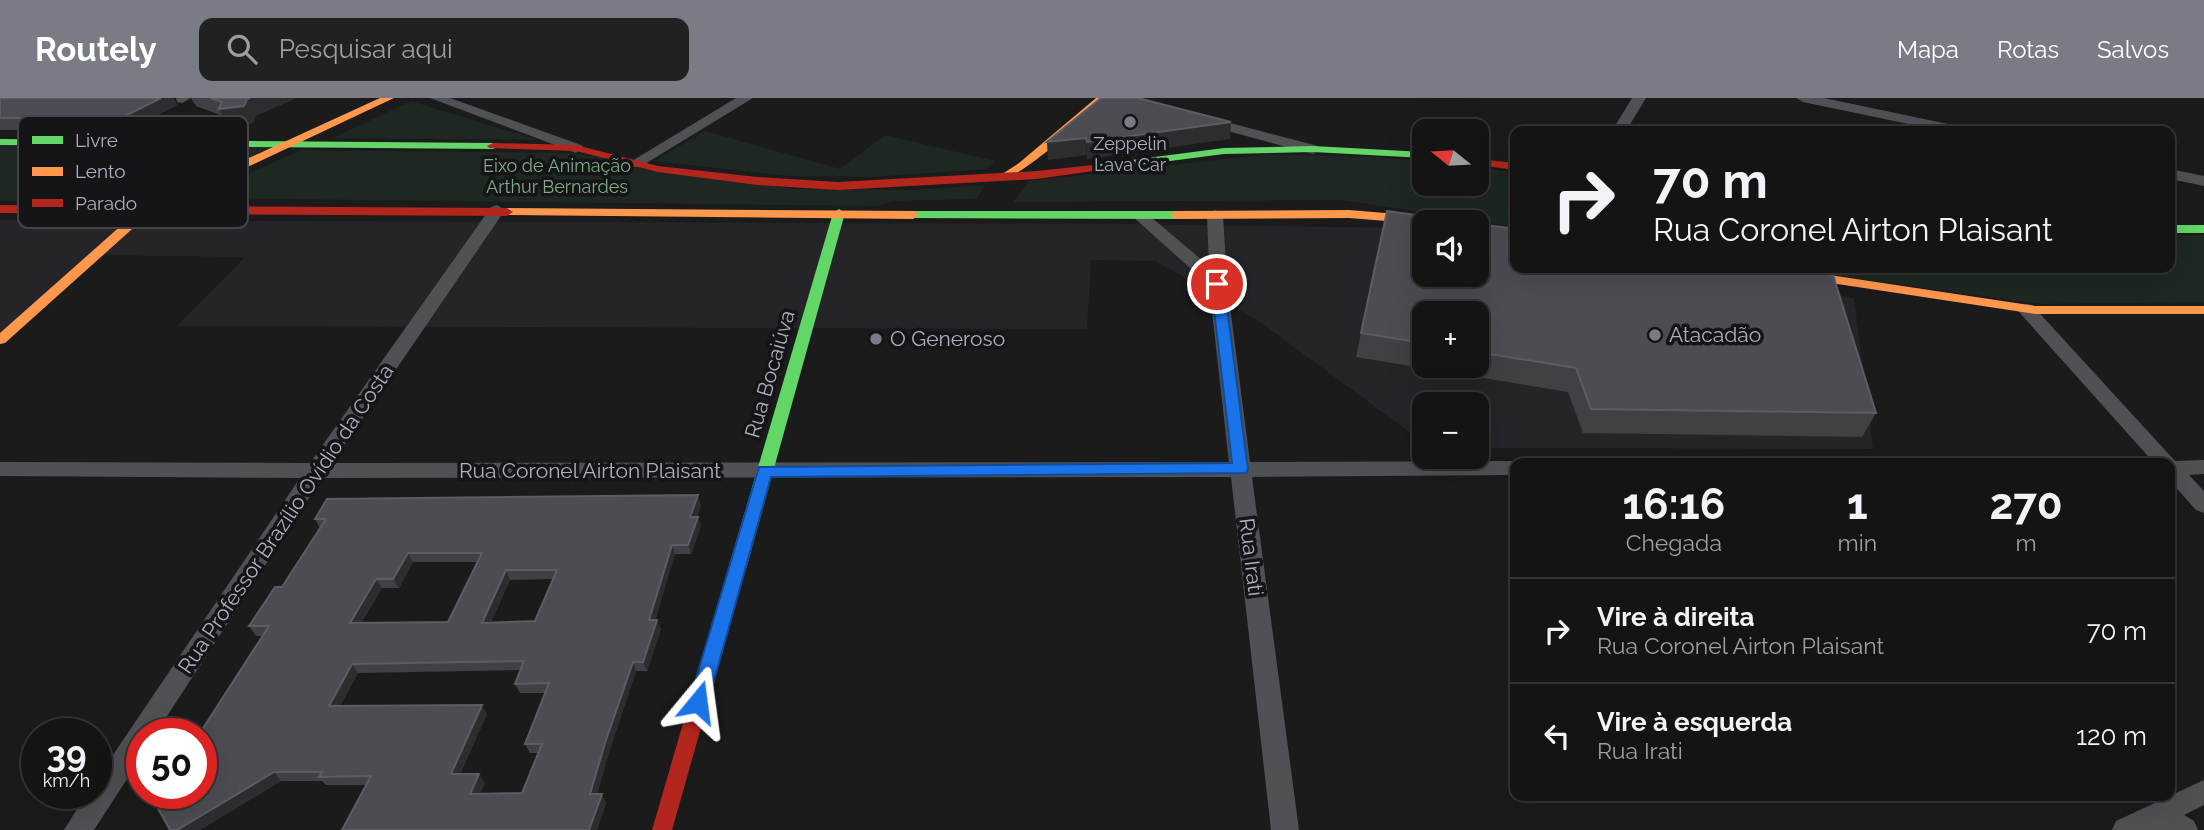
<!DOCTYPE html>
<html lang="pt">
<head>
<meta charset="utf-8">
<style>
  :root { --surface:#141415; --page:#212122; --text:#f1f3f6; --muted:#9d9ea0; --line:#333334; --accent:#797c85 }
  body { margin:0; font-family:Raleway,sans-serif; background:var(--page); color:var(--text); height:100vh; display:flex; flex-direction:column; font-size:26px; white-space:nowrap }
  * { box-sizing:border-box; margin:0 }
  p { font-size:23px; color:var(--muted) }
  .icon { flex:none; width:38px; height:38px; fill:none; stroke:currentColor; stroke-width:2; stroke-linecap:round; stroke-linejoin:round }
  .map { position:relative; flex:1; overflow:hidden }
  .drawer { position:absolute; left:1510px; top:360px; width:665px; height:343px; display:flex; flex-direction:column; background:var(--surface); border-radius:14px; box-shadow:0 7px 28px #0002,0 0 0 2px var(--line) }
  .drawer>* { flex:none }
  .hud { position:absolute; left:1510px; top:28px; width:665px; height:147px; border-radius:14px; box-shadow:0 7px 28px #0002,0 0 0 2px var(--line); background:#141415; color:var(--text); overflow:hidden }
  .needle { width:46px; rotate:288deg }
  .buttons { position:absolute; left:1412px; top:21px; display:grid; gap:14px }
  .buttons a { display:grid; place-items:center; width:77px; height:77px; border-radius:14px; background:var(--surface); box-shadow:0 7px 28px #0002,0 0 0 2px var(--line); font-size:35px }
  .speed { position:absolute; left:21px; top:620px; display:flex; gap:14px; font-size:35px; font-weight:700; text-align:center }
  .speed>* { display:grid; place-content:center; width:91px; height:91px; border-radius:50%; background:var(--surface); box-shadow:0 7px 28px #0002,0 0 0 2px var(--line); line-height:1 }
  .speed small { font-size:18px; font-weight:400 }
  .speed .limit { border:10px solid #d22; background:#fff; color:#111 }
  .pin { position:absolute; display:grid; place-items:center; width:60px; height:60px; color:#fff; margin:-30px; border:4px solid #fff; border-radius:50%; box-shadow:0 2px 7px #0007 }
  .me { position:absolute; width:77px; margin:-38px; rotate:16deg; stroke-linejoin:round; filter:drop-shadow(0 0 5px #0008) }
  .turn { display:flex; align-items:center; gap:24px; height:147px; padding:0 28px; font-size:32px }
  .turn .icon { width:91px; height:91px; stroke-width:2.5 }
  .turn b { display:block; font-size:49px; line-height:60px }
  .eta { display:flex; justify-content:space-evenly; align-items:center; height:119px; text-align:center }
  .eta b { font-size:42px; font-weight:700; line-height:49px }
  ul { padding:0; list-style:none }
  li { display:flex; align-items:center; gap:21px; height:105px; padding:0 28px; border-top:2px solid var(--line) }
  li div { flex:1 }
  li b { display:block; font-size:26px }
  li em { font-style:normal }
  header { display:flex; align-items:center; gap:42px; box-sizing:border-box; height:98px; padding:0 35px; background:var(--accent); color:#fff }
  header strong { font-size:33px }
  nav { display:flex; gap:38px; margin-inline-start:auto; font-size:24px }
  .search { width:490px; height:63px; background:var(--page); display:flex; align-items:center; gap:18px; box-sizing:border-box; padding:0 24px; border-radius:14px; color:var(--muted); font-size:26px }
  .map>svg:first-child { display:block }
  .built { fill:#252529; fill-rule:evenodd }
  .green { fill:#1e2721 }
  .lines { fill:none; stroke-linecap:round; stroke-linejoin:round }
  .street { fill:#505155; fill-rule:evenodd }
  .fast { fill:#63d668; fill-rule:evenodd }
  .slow { fill:#ff974d; fill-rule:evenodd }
  .jam { fill:#b3261e; fill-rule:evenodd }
  .wall { fill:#404145; fill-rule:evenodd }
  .shaded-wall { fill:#2c2d2f }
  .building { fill:#4c4d52; stroke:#5b5d63; stroke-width:2; fill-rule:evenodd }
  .route { fill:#1a73e8; stroke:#114b97; stroke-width:2 }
  .poi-dot { fill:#797c85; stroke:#151518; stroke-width:2.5 }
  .labels { text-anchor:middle; stroke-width:7; stroke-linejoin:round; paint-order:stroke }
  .far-poi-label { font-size:18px; fill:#acb0be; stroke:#151518 }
  .far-park-label { font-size:18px; fill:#81aa87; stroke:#151518 }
  .poi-label { font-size:21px; fill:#acb0be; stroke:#151518; text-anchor:start }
  .street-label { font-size:21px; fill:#acb0be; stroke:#151518 }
  .key { fill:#151518; stroke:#42444a; stroke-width:2 }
  .key-label { font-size:19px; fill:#acb0be }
</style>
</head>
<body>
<header>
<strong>Routely</strong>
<div class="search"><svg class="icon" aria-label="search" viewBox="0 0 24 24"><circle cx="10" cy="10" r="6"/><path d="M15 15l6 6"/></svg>Pesquisar aqui</div>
<nav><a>Mapa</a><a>Rotas</a><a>Salvos</a></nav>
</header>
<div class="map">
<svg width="2204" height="732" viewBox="0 0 2204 732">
  <rect width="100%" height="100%" fill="#1b1b1c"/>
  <path class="built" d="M0,122l1122,4 282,4 20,47h53l39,-7h148l190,30 19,151 -396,-1v-44h-53v39l-165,-122 -103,-60 -65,-1 -4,69 -910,-3 68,-69 -155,-2 -90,80zM1424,215h53v53h-53z"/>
  <g class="green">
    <polygon points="411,3 538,42 333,40"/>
    <polygon points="705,33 840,71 885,37 995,63 986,71 872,79 790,78 654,63"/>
    <polygon points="0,47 279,48 143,103 0,103"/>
    <polygon points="301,52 573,55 795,91 912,92 985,87 977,101 893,103 877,108 193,100"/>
    <polygon points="1269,56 1379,59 1424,64 1424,86 1477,86 1477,70 1515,74 1515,129 1342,102 1013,104 1029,83"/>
    <polygon points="2170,137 2204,137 2204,204 2040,206 1781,170 2170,170"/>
  </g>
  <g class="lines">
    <g class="street">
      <polygon points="176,0 191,0 182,5 177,4"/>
      <polygon points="430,0 450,0 581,47 584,50 576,55 571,53"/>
      <polygon points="736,0 753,0 640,69 630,69 627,66"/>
      <polygon points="1632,0 1646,0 1626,33 1612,33"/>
      <polygon points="1796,0 1824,0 1962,29 1969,33 1942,33 1803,4"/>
      <polygon points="1203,18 1318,48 1321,51 1313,56 1198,25 1196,22 1198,19"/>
      <polygon points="2170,71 2204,78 2204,88 2170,81"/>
      <polygon points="497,107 505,112 332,365 1229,364 1209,187 1131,117 1133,114 1145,114 1209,168 1207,117 1215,112 1223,117 1227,185 1250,364 1516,363 1524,366 1516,366 1516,377 1252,379 1299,732 1271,732 1231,379 322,380 156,635 142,635 142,658 94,732 64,732 87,695 96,695 96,682 300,380 0,378 0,364 310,365 491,109"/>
      <polygon points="2026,206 2032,207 2175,363 2204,362 2204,376 2189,377 2204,393 2204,415 2196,412 2170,383 2170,366 2155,366 2020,215 2017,211 2020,207"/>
      <polygon points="2204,682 2204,707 2184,717 2194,723 2198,732 2112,732 2116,723"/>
    </g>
    <g class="fast">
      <polygon points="0,41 493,45 499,48 493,51 0,47"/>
      <polygon points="1313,48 1424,54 1424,60 1313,54 1224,56 1093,73 1087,70 1093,67 1224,50"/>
      <polygon points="839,111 845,115 746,471 743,476 731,476 728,471 833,115"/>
      <polygon points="913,113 1176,113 1182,117 1176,121 909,120 907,117"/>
      <rect x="2170" y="127" width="34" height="8"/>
    </g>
    <g class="slow">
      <polygon points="380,0 394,0 150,115 5,245 0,246 0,235 142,109"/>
      <path d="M1096,0h11c-13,15 -92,85 -108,82v-4l20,-13z"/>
      <polygon points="507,110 913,113 919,117 913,121 503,117 503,111"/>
      <polygon points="1349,112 1445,120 1451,124 1424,126 1349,120 1176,121 1170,117 1176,113"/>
      <polygon points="1752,170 1783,170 2035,208 2204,208 2204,216 2035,216 1759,174"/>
    </g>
    <g class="jam">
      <polygon points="493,45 576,47 658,68 757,79 838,84 1037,73 1093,67 1099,70 1093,73 1037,81 838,92 757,87 658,74 576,53 489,50 487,48"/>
      <polygon points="1477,61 1516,65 1516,72 1477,67"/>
      <polygon points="0,107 507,110 513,114 507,118 0,115"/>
      <polygon points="737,465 743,466 746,471 672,732 652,732 728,471 731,466"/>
    </g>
  </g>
  <g class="wall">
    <polygon points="0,0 173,0 177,7 128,32 0,32"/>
    <polygon points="191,0 296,0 255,18 253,25 228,28 223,18 196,8"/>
    <path d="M1387,113l79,11h-42v53h53v-51l39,5v39h267l50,7 43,138 -14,24 -279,-4 -15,-41 -212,-35zM1424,215h53v53h-53z"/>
    <path d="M701,407l-4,12 4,9 -10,28h-16l-20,66 6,9 -14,42h-11l-27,81 -12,42 9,9 -9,27h-255l24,-45h-40l-4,-4h-41l-81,49h-30l31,-37 62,-157h-7l-7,-10 33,-39 38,-59 -5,-9zM413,464h64l-29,60 -87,1 21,-35h17zM553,481l-18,42 -44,1 19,-42zM520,572l-5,14 5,9h25l-20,51 5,9h8l-16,40 -42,1 5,-11 -25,-9 27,-60 -147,-8 18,-33z"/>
  </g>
  <g class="shaded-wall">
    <polygon points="161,0 173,0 177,7 128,32 121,20"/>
    <polygon points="250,0 296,0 255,18 253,25 228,28 219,11"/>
    <polygon points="1231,24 1230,41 1087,61 1087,44"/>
    <polygon points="1086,40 1087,57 1048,62 1047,44"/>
    <polygon points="698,397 701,407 693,428 690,419"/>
    <polygon points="698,419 701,428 691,456 688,447"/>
    <polygon points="672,447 675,456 652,531 649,522"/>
    <polygon points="408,455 413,464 399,490 393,481"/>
    <polygon points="506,472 510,482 487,534 482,525"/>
    <polygon points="376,481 382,490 356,534 350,525"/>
    <polygon points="657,522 661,531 647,573 643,564"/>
    <polygon points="633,564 636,573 609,654 595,705 590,696 605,645"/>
    <polygon points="352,566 358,575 335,617 329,608"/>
    <polygon points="482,607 487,616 456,685 451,676"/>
    <polygon points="274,674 281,683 200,732 177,732"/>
    <polygon points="479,676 485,685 476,705 470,696"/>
    <polygon points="602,696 606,705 597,732 589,732"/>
  </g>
  <g class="building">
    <polygon points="0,0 161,0 121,20 0,20"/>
    <polygon points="211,0 250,0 247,1 244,8 219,11 222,4"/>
    <polygon points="1101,0 1138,0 1231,24 1087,44 1086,40 1047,44"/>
    <polygon points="1387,113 1466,124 1424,124 1424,177 1477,177 1477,126 1516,131 1516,170 1783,170 1833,177 1876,315 1591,311 1576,270 1477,254 1477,215 1424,215 1424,245 1361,235"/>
    <path d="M698,397l-8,22h8l-10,28h-16l-23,75h8l-14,42h-10l-28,81 -15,51h12l-13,36h-247l29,-54 -52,1 3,-5h-48l-97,58h-7l-19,-34 2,-3h48v-60h-1l69,-107h-20l26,-39h7l44,-68h-11l12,-20zM408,455h74l-34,69 -98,1 26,-44h17zM506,472h51l-22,51 -53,2zM524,563l-9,23 34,-1 -24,61h17l-20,49 -52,1 9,-20h-28l31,-69 -153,1 23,-42z"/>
  </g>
  <polygon class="route" points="1217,181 1224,186 1248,371 1246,375 771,379 708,604 705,609 698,612 692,609 689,604 759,369 1232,365 1211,186"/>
  <g class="poi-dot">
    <circle cx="1130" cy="24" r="7"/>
    <circle cx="1655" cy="237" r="7"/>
    <circle cx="876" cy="241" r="7"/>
  </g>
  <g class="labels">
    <g class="far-poi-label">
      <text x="1130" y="52">Zeppelin<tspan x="1130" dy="21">Lava Car</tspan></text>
    </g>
    <g class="far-park-label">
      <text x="557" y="74">Eixo de Animação<tspan x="557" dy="21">Arthur Bernardes</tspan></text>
    </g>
    <g class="poi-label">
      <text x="1669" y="244">Atacadão</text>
      <text x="890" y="248">O Generoso</text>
    </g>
    <g class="street-label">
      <text transform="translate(770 276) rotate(-74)" y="7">Rua Bocaiúva</text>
      <text x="590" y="380">Rua Coronel Airton Plaisant</text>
      <text transform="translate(286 421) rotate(-56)" y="7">Rua Professor Brazílio Ovídio da Costa</text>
      <text transform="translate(1251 459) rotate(83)" y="7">Rua Irati</text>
    </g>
  </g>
  <rect x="18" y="18" width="230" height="112" rx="10" class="key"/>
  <rect x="32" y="38" width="31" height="8" fill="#63d668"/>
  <rect x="32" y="69" width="31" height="9" fill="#ff974d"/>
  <rect x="32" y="101" width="31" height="8" fill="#b3261e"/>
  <g class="key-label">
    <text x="75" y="49">Livre</text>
    <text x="75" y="80">Lento</text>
    <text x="75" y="112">Parado</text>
  </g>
</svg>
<div class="buttons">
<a><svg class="needle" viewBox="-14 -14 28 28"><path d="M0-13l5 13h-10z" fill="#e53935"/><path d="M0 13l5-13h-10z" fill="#9d9ea0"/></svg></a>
<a><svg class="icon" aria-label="sound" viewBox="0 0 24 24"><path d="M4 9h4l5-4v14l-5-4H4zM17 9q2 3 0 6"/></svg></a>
<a>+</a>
<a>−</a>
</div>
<div class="speed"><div>39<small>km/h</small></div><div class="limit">50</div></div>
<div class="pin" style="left:1217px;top:186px;background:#d93025"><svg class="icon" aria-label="arrive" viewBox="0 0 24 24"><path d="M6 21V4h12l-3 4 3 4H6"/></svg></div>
<svg class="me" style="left:698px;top:604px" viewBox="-20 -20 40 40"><path d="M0-17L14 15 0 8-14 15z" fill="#1a73e8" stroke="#fff" stroke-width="4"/></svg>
<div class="hud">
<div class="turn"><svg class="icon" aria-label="right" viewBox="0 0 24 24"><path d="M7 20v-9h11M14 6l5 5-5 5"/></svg><div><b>70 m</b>Rua Coronel Airton Plaisant</div></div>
</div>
<section class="drawer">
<div class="eta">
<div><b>16:16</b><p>Chegada</p></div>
<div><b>1</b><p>min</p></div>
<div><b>270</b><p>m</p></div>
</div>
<ul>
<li><svg class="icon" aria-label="right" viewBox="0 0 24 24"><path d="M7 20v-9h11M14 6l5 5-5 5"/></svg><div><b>Vire à direita</b><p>Rua Coronel Airton Plaisant</p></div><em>70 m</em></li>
<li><svg class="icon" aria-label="left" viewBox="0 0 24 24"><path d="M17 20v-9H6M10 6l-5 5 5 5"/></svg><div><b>Vire à esquerda</b><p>Rua Irati</p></div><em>120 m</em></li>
</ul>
</section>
</div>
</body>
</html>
